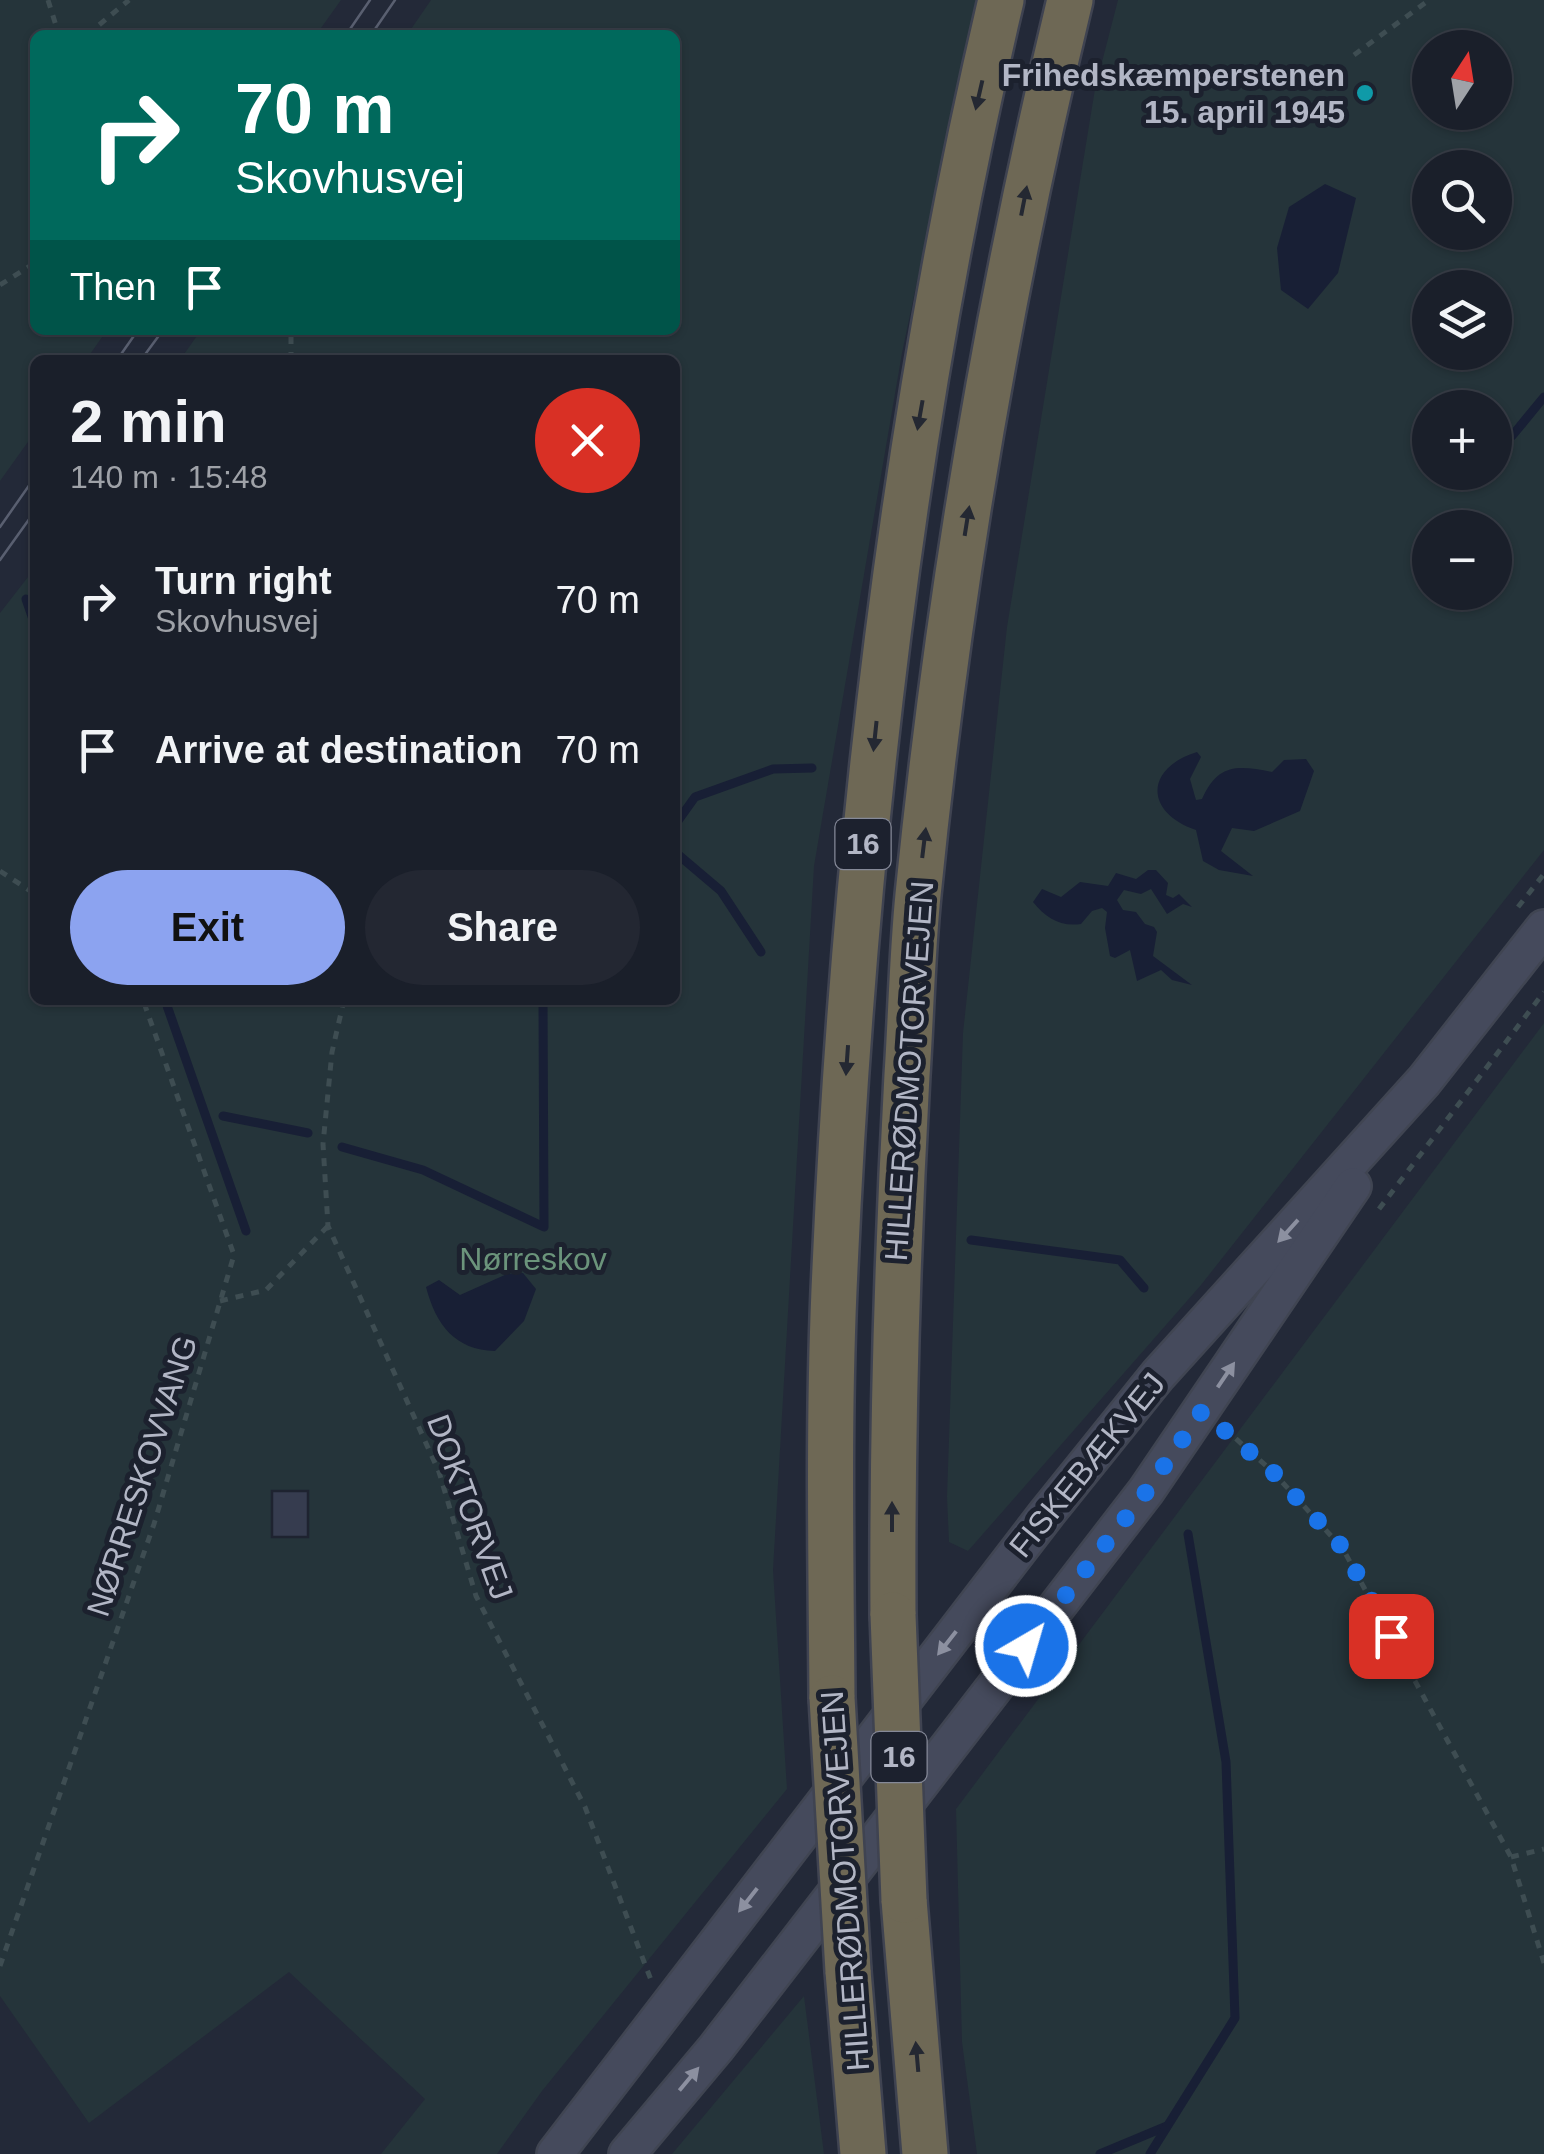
<!DOCTYPE html>
<html lang="en">
<head>
<meta charset="utf-8">
<style>
  :root { --surface:#1a1f2a; --page:#232732; --text:#f1f3f6; --muted:#9fa2a8; --line:#383d47; --accent:#8ca3f0 }
  body { margin:0; font-family:Helvetica,sans-serif; background:var(--page); color:var(--text); height:100vh; display:flex; flex-direction:column; font-size:38px; white-space:nowrap }
  * { box-sizing:border-box; margin:0 }
  p { font-size:32px; color:var(--muted) }
  .icon { flex:none; width:55px; height:55px; fill:none; stroke:currentColor; stroke-width:2; stroke-linecap:round; stroke-linejoin:round }
  .map { position:relative; flex:1; overflow:hidden }
  .sheet { position:absolute; left:30px; top:355px; width:650px; height:650px; display:flex; flex-direction:column; background:var(--surface); border-radius:15px; box-shadow:0 2px 8px #0004,0 0 0 2px var(--line) }
  .sheet>* { flex:none }
  .banner { position:absolute; left:30px; top:30px; width:650px; height:305px; border-radius:15px; box-shadow:0 2px 8px #0004,0 0 0 2px var(--line); background:#00695c; color:#fff; overflow:hidden }
  .needle { width:65px; rotate:12deg }
  .tools { position:absolute; left:1412px; top:30px; display:grid; gap:20px }
  .tools a { display:grid; place-items:center; width:100px; height:100px; border-radius:50%; background:var(--surface); box-shadow:0 2px 8px #0004,0 0 0 2px var(--line); font-size:50px }
  .pin { position:absolute; display:grid; place-items:center; width:85px; height:85px; color:#fff; margin:-42px; border-radius:20px; box-shadow:0 5px 15px #0006 }
  .me { position:absolute; width:110px; margin:-55px; rotate:38deg; stroke-linejoin:round; filter:drop-shadow(0 0 8px #0008) }
  .turn { display:flex; align-items:center; gap:35px; height:210px; padding:0 40px; font-size:45px }
  .turn .icon { width:130px; height:130px; stroke-width:2.5 }
  .turn b { display:block; font-size:70px; line-height:85px }
  .then { display:flex; align-items:center; height:95px; padding:0 40px; background:#0003; gap:20px; font-size:38px }
  .round { display:grid; place-items:center; flex:none; width:105px; height:105px; border-radius:52px; background:var(--page) }
  .head { display:flex; align-items:center; justify-content:space-between; height:170px; padding:0 40px }
  h1 { font-size:60px; font-weight:600; line-height:75px }
  .action { display:flex; gap:20px; margin-top:auto; padding:20px 40px }
  .action a { flex:1; height:115px; border-radius:60px; background:var(--accent); color:#111; font-size:40px; font-weight:600; line-height:115px; text-align:center }
  .action a+a { background:var(--page); color:var(--text) }
  ul { padding:0; list-style:none }
  li { display:flex; align-items:center; gap:30px; height:150px; padding:0 40px }
  li div { flex:1 }
  li b { display:block; font-size:38px }
  li em { font-style:normal }
  .map>svg:first-child { display:block }
  .green { fill:#25343a; fill-rule:evenodd }
  .water { fill:#181f35 }
  .lines { fill:none; stroke-linecap:round; stroke-linejoin:round }
  .stream { stroke:#181f35; stroke-width:9 }
  .building { fill:#363c4f; stroke:#1e2330; stroke-width:2.5 }
  .secondary-casing { stroke:#404552; stroke-width:40 }
  .highway-casing { stroke:#3f4351; stroke-width:50 }
  .path { stroke:#3e4d52; stroke-width:5; stroke-dasharray:8 8; stroke-linecap:butt }
  .secondary { stroke:#454a5c; stroke-width:35 }
  .highway { stroke:#6e6855; stroke-width:45 }
  .tram { stroke:#595f70; stroke-width:2.5 }
  .highway-bridge-casing { stroke:#3f4351; stroke-width:50; stroke-linecap:butt }
  .highway-bridge { stroke:#6e6855; stroke-width:45 }
  .oneway { fill:#242832 }
  .oneway2 { fill:#8c90a0 }
  .route { stroke:#1a73e8; stroke-width:18; stroke-dasharray:0 32.4 }
  .culture-dot { fill:#0f9aa8; stroke:#1c212e; stroke-width:4 }
  .labels { text-anchor:middle; stroke-width:10; stroke-linejoin:round; paint-order:stroke }
  .shield { fill:#1c212e; stroke:#858998; stroke-width:2.5 }
  .shield-label { font-size:30px; font-weight:bold; fill:#b2b6c5 }
  .poi-label { font-size:32px; font-weight:bold; fill:#b2b6c5; stroke:#1c212e; text-anchor:end }
  .street-label { font-size:32px; fill:#b2b6c5; stroke:#1c212e }
  .park-label { font-size:32px; fill:#6b947b; stroke:#1c212e }
</style>
</head>
<body>
<div class="map">
<svg width="1544" height="2154" viewBox="0 0 1544 2154">
  <rect width="100%" height="100%" fill="#232938"/>
  <g class="green">
    <polygon points="0,0 341,0 316,35 35,35 35,330 107,330 86,360 35,360 35,432 0,481"/>
    <polygon points="431,0 976,0 902,353 814,866 773,1570 787,1789 542,2091 497,2154 381,2154 425,2099 289,1972 89,2123 0,1996 0,613 35,568 35,1000 675,1000 675,360 180,360 201,330 675,330 675,35 407,35"/>
    <path d="M1118,0h426v850l-343,435 -233,266 -19,-9 -2,-45 16,-464 44,-406 88,-538zM1430,48h65v64h-65zM1430,168h65v64h-65zM1430,288h65v64h-65zM1430,408h65v64h-65zM1430,528h65v64h-65z"/>
    <polygon points="1544,1023 1544,2154 977,2154 962,2042 956,1809"/>
    <polygon points="804,1996 824,2154 672,2154"/>
  </g>
  <g class="water">
    <polygon points="1325,184 1356,198 1338,273 1308,309 1281,290 1277,248 1289,207"/>
    <path d="M1197,752l4,5 -11,22 6,21 6,-1c16,-35 34,-34 70,-27l12,-12 22,-1 8,12 -14,40 -46,20 -22,-3 -11,23 32,25 -34,-6 -16,-9 -7,-31c-52,-18 -51,-62 1,-78z"/>
    <path d="M1148,870h8l12,13 -2,12 7,3 6,-4 13,13 -9,-3 -16,10 -16,-25 -10,5 -17,-4 -7,10 6,10 13,2 9,12 9,3 3,5 -4,24 39,29 -20,-5 -11,-10 -24,11 -7,-31 -15,8 -5,-2 -5,-28 2,-16 -5,-4 -10,3 -11,13c-21,3 -35,-6 -48,-22l9,-13 19,8 19,-15 28,4 8,-13 20,6z"/>
    <path d="M523,1273l13,16 -12,32 -29,30c-40,-1 -59,-26 -69,-64l13,-7 21,15 47,-21z"/>
  </g>
  <g class="lines">
    <g class="stream">
      <polyline points="1512,436 1544,397"/>
      <polyline points="26,599 35,625"/>
      <polyline points="675,825 695,797 773,769 812,768"/>
      <polyline points="675,852 721,891 761,952"/>
      <polyline points="165,1000 246,1231"/>
      <polyline points="223,1116 308,1133"/>
      <polyline points="342,1147 423,1170 544,1227 543,1000"/>
      <polyline points="971,1240 1120,1260 1144,1288"/>
      <polyline points="1100,2154 1167,2126"/>
      <polyline points="1150,2154 1235,2018 1226,1762 1188,1534"/>
    </g>
  </g>
  <rect class="building" x="272" y="1491" width="36" height="46"/>
  <g class="lines">
    <defs>
      <g id="secondary">
        <polyline points="555,2154 1047,1513 1158,1375 1424,1081 1544,928"/>
        <polyline points="627,2154 716,2048 1146,1491 1353,1186"/>
      </g>
      <g id="highway">
        <path d="M893,1615c-1,-181 4,-360 14,-540 4,-60 5,-120 11,-180 30,-301 81,-601 152,-895"/>
        <path d="M832,1698c-1,-143 -4,-287 3,-430 19,-427 68,-852 166,-1268"/>
        <polyline points="904,1900 925,2154"/>
        <polyline points="848,1971 863,2154"/>
      </g>
    </defs>
    <use href="#secondary" class="secondary-casing"/>
    <use href="#highway" class="highway-casing"/>
    <g class="path">
      <polyline points="48,0 59,35"/>
      <polyline points="87,35 129,0"/>
      <polyline points="1354,55 1429,0"/>
      <polyline points="0,285 35,263"/>
      <polyline points="291,360 291,330"/>
      <polyline points="0,871 35,894"/>
      <polyline points="1518,907 1544,874"/>
      <polyline points="344,1000 332,1052 323,1144 328,1226 439,1472 476,1596 585,1807 651,1980"/>
      <polyline points="1379,1209 1544,992"/>
      <polyline points="220,1301 266,1290 328,1226"/>
      <polyline points="1224,1428 1273,1472 1343,1549 1511,1857 1544,1963"/>
      <polyline points="1511,1857 1544,1849"/>
      <polyline points="0,1966 154,1524 234,1255 143,1000"/>
    </g>
    <use href="#secondary" class="secondary"/>
    <use href="#highway" class="highway"/>
    <g class="tram">
      <polyline points="346,35 370,0"/>
      <polyline points="371,35 395,0"/>
      <polyline points="117,360 138,330"/>
      <polyline points="141,360 163,330"/>
      <polyline points="0,527 35,477"/>
      <polyline points="0,560 35,511"/>
    </g>
    <defs>
      <g id="highway-bridge">
        <polyline points="893,1615 904,1900"/>
        <polyline points="832,1698 848,1971"/>
      </g>
    </defs>
    <use href="#highway-bridge" class="highway-bridge-casing"/>
    <use href="#highway-bridge" class="highway-bridge"/>
  </g>
  <defs><path id="oneway-solid" d="M-6-.8H1V-3.2L6.5 0L1 3.2V.8H-6Z" transform="scale(2.5)"/></defs>
  <g class="oneway">
    <use href="#oneway-solid" transform="translate(979 95) rotate(103)"/>
    <use href="#oneway-solid" transform="translate(1024 201) rotate(-79)"/>
    <use href="#oneway-solid" transform="translate(920 415) rotate(100)"/>
    <use href="#oneway-solid" transform="translate(967 521) rotate(-81)"/>
    <use href="#oneway-solid" transform="translate(875 736) rotate(96)"/>
    <use href="#oneway-solid" transform="translate(924 843) rotate(-83)"/>
    <use href="#oneway-solid" transform="translate(847 1060) rotate(94)"/>
    <use href="#oneway-solid" transform="translate(892 1517) rotate(-90)"/>
    <use href="#oneway-solid" transform="translate(917 2057) rotate(-95)"/>
  </g>
  <g class="oneway2">
    <use href="#oneway-solid" transform="translate(1288 1231) rotate(132)"/>
    <use href="#oneway-solid" transform="translate(1226 1375) rotate(-56)"/>
    <use href="#oneway-solid" transform="translate(947 1643) rotate(128)"/>
    <use href="#oneway-solid" transform="translate(748 1900) rotate(128)"/>
    <use href="#oneway-solid" transform="translate(689 2079) rotate(-50)"/>
  </g>
  <g class="lines">
    <polyline class="route" points="1026,1646 1146,1492 1202,1411 1273,1472 1343,1548 1391,1636"/>
  </g>
  <circle class="culture-dot" cx="1365" cy="93" r="10"/>
  <g class="labels">
    <g class="shield">
      <rect x="835.5" y="819" width="55" height="50" rx="8"/>
      <rect x="871.5" y="1732" width="55" height="50" rx="8"/>
    </g>
    <g class="shield-label">
      <text x="863" y="854">16</text>
      <text x="899" y="1767">16</text>
    </g>
    <g class="poi-label">
      <text x="1345" y="86">Frihedskæmperstenen<tspan x="1345" dy="37">15. april 1945</tspan></text>
    </g>
    <g class="street-label">
      <text transform="translate(909 1071) rotate(-86)" y="11">HILLERØDMOTORVEJEN</text>
      <text transform="translate(1087 1465) rotate(-51)" y="11">FISKEBÆKVEJ</text>
      <text transform="translate(142 1476) rotate(-72)" y="11">NØRRESKOVVANG</text>
      <text transform="translate(470 1507) rotate(70)" y="11">DOKTORVEJ</text>
      <text transform="translate(845 1881) rotate(-94)" y="11">HILLERØDMOTORVEJEN</text>
    </g>
    <g class="park-label">
      <text x="533" y="1270">Nørreskov</text>
    </g>
  </g>
</svg>
<div class="tools">
<a><svg class="needle" viewBox="-14 -14 28 28"><path d="M0-13l5 13h-10z" fill="#e53935"/><path d="M0 13l5-13h-10z" fill="#9fa2a8"/></svg></a>
<a><svg class="icon" aria-label="search" viewBox="0 0 24 24"><circle cx="10" cy="10" r="6"/><path d="M15 15l6 6"/></svg></a>
<a><svg class="icon" aria-label="layers" viewBox="0 0 24 24"><path d="M12 4l9 5-9 5-9-5zM3 14l9 5 9-5"/></svg></a>
<a>+</a>
<a>−</a>
</div>
<div class="pin" style="left:1391px;top:1636px;background:#d93025"><svg class="icon" aria-label="arrive" viewBox="0 0 24 24"><path d="M6 21V4h12l-3 4 3 4H6"/></svg></div>
<svg class="me" style="left:1026px;top:1646px" viewBox="-20 -20 40 40"><circle r="17" fill="#1a73e8" stroke="#fff" stroke-width="3"/><path d="M0-11L8 9 0 5-8 9z" fill="#fff"/></svg>
<div class="banner">
<div class="turn"><svg class="icon" aria-label="right" viewBox="0 0 24 24"><path d="M7 20v-9h11M14 6l5 5-5 5"/></svg><div><b>70 m</b>Skovhusvej</div></div>
<div class="then">Then<svg class="icon" aria-label="arrive" viewBox="0 0 24 24"><path d="M6 21V4h12l-3 4 3 4H6"/></svg></div>
</div>
<section class="sheet">
<div class="head"><div><h1>2 min</h1><p>140 m · 15:48</p></div><a class="round" style="background:#d93025;color:#fff"><svg class="icon" aria-label="close" viewBox="0 0 24 24"><path d="M6 6l12 12M18 6L6 18"/></svg></a></div>
<ul>
<li><svg class="icon" aria-label="right" viewBox="0 0 24 24"><path d="M7 20v-9h11M14 6l5 5-5 5"/></svg><div><b>Turn right</b><p>Skovhusvej</p></div><em>70 m</em></li>
<li><svg class="icon" aria-label="arrive" viewBox="0 0 24 24"><path d="M6 21V4h12l-3 4 3 4H6"/></svg><div><b>Arrive at destination</b></div><em>70 m</em></li>
</ul>
<div class="action"><a>Exit</a><a>Share</a></div>
</section>
</div>
</body>
</html>
